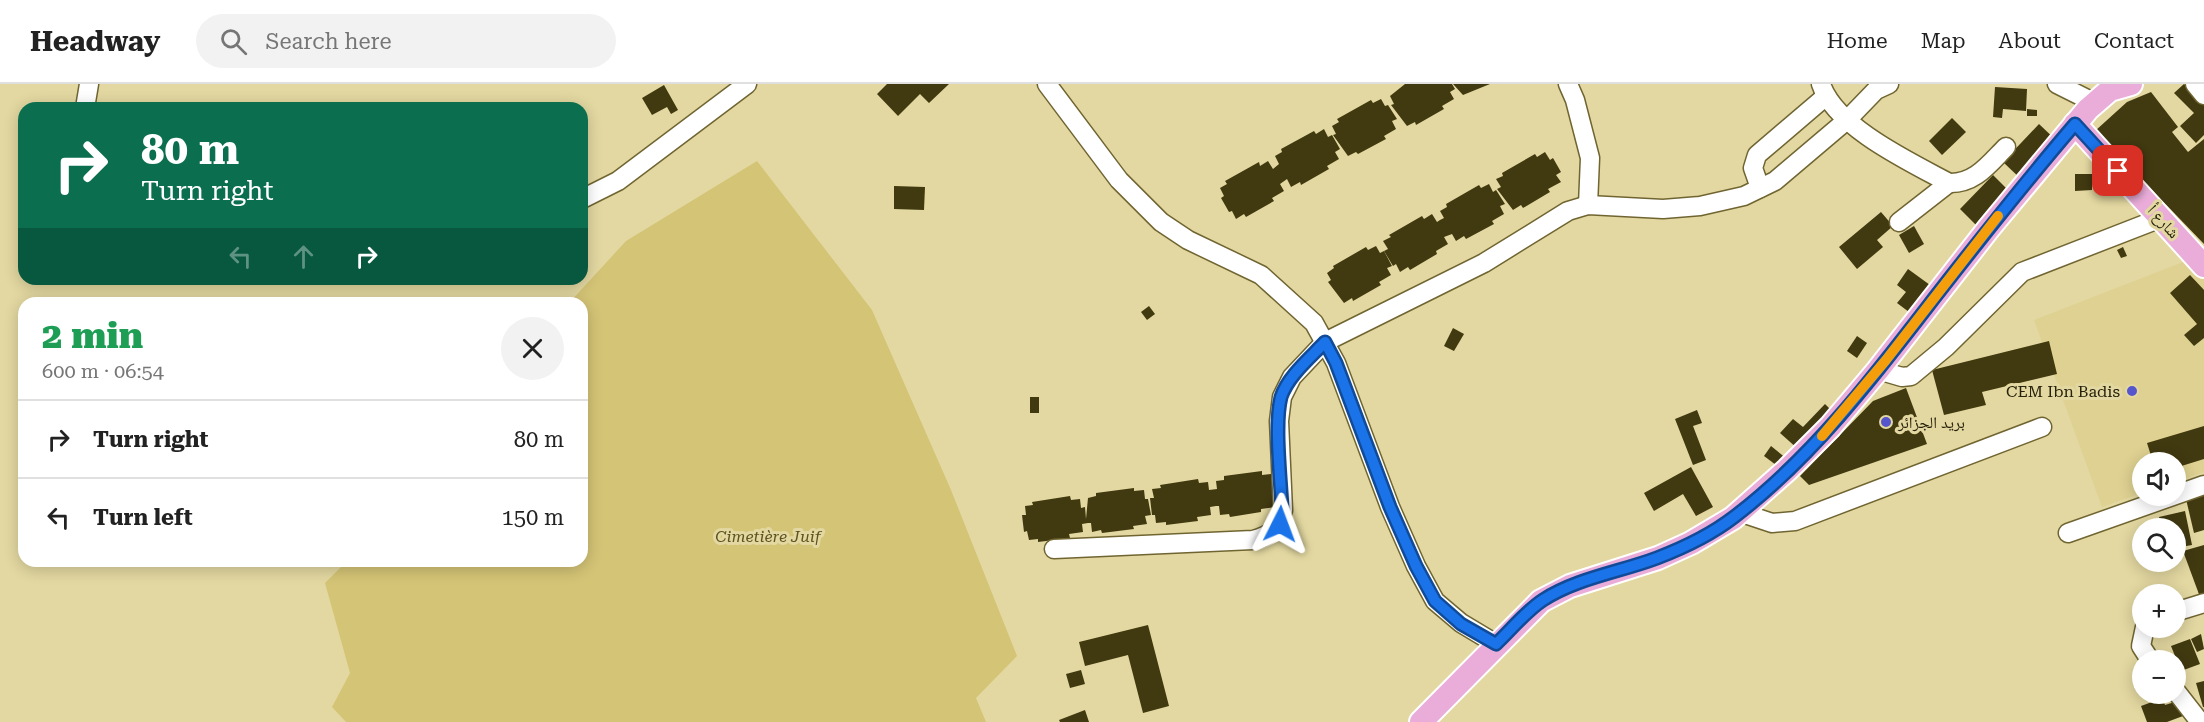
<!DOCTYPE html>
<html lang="en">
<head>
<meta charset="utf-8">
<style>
  :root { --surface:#fff; --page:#f2f2f2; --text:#222; --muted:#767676; --line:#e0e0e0 }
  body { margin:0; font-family:"Roboto Serif","Noto Naskh Arabic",serif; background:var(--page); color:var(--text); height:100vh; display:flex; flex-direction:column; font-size:22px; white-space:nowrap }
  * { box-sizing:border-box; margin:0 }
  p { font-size:20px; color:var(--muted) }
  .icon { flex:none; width:33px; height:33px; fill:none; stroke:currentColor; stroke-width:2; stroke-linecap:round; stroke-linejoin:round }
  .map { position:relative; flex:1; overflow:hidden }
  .drawer { position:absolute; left:18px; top:213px; width:570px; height:270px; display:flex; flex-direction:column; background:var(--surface); border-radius:18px; box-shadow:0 3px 15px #0003 }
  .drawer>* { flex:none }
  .hud { position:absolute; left:18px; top:18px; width:570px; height:183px; border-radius:18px; box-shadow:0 3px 15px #0003; background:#0b6e4f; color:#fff; overflow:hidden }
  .controls { position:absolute; left:2132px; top:368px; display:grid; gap:12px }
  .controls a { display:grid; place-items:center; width:54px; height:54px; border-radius:50%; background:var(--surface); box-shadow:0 3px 15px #0003; font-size:30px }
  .pin { position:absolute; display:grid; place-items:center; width:51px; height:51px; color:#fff; margin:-26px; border-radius:12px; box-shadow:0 3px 9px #0006 }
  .me { position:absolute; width:66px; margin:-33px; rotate:3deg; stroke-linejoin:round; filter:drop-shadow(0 0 4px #0008) }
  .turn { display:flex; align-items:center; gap:21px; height:126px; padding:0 24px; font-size:27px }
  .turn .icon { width:78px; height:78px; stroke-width:2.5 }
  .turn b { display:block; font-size:42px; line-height:51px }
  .lanes { display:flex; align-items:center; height:57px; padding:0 24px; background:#0003; justify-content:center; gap:30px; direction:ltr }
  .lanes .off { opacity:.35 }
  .round { display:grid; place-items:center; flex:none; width:63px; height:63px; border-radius:32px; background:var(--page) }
  .overview { display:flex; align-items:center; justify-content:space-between; height:102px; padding:0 24px }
  h1 { font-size:36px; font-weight:800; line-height:45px; color:#1e9e55 }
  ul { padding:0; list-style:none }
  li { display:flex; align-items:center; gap:18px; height:78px; padding:0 24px; border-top:2px solid var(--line) }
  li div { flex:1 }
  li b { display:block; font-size:22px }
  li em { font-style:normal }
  header { display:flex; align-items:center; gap:36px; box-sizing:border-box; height:84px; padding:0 30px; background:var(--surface); border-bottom:2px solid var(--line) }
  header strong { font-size:28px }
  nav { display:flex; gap:33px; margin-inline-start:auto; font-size:21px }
  .search { width:420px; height:54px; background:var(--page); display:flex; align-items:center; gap:15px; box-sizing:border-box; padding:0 21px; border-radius:33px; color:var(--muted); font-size:22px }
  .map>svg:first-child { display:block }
  .built { fill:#ded191 }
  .green { fill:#d4c476 }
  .building { fill:#413910 }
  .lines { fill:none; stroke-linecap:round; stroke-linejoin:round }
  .minor-casing { stroke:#706531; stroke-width:21 }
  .major-casing { stroke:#fff; stroke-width:26 }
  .minor { stroke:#fff; stroke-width:18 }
  .major { stroke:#eaadd9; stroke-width:22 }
  .route-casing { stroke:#114b97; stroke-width:15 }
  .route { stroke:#1a73e8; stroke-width:10 }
  .slow { stroke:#f59e0b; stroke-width:10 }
  .poi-dot { fill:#55c; stroke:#e3d8a1; stroke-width:2 }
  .labels { text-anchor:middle; stroke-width:6; stroke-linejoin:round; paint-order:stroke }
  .street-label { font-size:16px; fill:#27220c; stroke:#e3d8a1 }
  .poi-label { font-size:16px; fill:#27220c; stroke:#e3d8a1; text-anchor:end }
  .park-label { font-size:16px; font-style:italic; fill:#5d5320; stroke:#e3d8a1 }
</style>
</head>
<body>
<header>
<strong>Headway</strong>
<div class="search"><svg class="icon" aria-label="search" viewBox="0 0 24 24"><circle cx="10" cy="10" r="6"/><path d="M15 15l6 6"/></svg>Search here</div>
<nav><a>Home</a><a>Map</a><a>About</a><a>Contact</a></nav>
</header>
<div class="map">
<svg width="2204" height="638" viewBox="0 0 2204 638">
  <rect width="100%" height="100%" fill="#e3d8a1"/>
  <polygon class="built" points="2191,175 2204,191 2204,388 2175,398 2175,378 2142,378 2142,409 2102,423 2034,236"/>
  <polygon class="green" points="757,77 872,226 951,406 1017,572 976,614 986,638 346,638 332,623 350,589 325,499 347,477 582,477 582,219 569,219 626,157"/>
  <g class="building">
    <polygon points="887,0 949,0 929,19 920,10 898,32 877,10"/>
    <polygon points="1405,0 1452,0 1455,5 1450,8 1454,15 1442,22 1444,25 1416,41 1415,38 1407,42 1391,21 1394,20 1390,12"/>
    <polygon points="1453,0 1490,0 1463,11"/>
    <polygon points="2184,0 2204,20 2204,51 2196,59 2180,42 2194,29 2174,9"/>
    <polygon points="664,1 678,26 671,30 667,23 652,31 642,14"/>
    <polygon points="1995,3 2027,5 2026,27 2003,25 2002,34 1993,33"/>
    <polygon points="2151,8 2178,43 2172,48 2188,68 2204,55 2204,160 2095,47 2127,18"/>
    <polygon points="1381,15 1385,22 1388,21 1397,35 1392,37 1396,45 1384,52 1386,55 1358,70 1356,68 1348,72 1333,51 1336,50 1332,42 1339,38 1337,35 1371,16 1373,19"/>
    <polygon points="2027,25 2037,26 2037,32 2027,32"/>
    <polygon points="1952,34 1966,48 1942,71 1929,57"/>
    <polygon points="2039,40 2058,58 2022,96 2003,78"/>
    <polygon points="1324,45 1328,53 1332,51 1340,65 1335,68 1339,75 1327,82 1329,85 1301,101 1300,98 1291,103 1287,95 1280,100 1284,107 1272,114 1274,117 1246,133 1244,130 1236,135 1232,127 1229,128 1221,114 1224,112 1220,104 1227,100 1225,97 1259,78 1260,82 1268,77 1273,85 1279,80 1275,72 1282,68 1281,65 1314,47 1316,50"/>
    <polygon points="1545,68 1550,76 1553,74 1561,88 1556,91 1561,98 1548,105 1550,108 1523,124 1521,121 1513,126 1497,105 1501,103 1496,95 1503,92 1502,89 1535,70 1537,73"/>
    <polygon points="2075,90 2092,90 2092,106 2075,107"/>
    <polygon points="1993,91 2009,107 1976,141 1960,125"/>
    <polygon points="2094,91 2107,92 2107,101 2093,100"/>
    <polygon points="1489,100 1493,108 1496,106 1505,120 1500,122 1504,130 1492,137 1494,140 1466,155 1464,152 1456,157 1452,150 1444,153 1448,160 1436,167 1437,170 1410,186 1408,183 1400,188 1396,180 1393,182 1384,167 1388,165 1383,157 1391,153 1389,151 1422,132 1424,135 1432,130 1437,138 1440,136 1444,134 1440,127 1447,123 1446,120 1479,101 1481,104"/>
    <polygon points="894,102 925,103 924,126 894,125"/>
    <polygon points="1881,128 1893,142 1877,156 1883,163 1857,185 1839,163"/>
    <polygon points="1914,142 1924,160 1909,169 1899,151"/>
    <polygon points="1376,162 1380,169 1384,167 1392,182 1387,184 1391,191 1379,198 1381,201 1353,217 1352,214 1344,219 1328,198 1331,196 1327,189 1334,184 1333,182 1366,163 1368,166"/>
    <polygon points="2123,163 2127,172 2121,174 2117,166"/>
    <polygon points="1908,185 1930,201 1909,228 1897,219 1906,208 1897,201"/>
    <polygon points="2190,191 2204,206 2204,254 2194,262 2184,251 2197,240 2170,209"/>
    <polygon points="1149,222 1155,230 1147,236 1141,228"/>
    <polygon points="1453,244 1464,250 1454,267 1444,262"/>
    <polygon points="1857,252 1867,259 1857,274 1847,267"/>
    <polygon points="2049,257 2057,290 1982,308 1986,321 1944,331 1932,286"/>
    <polygon points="1906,304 1927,360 1809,401 1800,392 1873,317"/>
    <rect x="1030" y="313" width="9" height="16"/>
    <polygon points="1825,320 1833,328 1798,365 1780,349 1793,335 1803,343"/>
    <polygon points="1697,326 1702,339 1693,342 1706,376 1693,381 1675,335"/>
    <polygon points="2204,342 2204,375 2175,384 2175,378 2153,378 2147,359"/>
    <polygon points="1771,362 1787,375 1780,384 1764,372"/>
    <polygon points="1691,383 1713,423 1696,432 1683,410 1654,427 1644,409"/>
    <polygon points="1262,387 1262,391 1271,390 1272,398 1276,398 1279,414 1273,415 1275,423 1261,425 1261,428 1230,433 1229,430 1220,431 1219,422 1216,422 1210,423 1211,431 1197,433 1198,437 1166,441 1166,438 1156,439 1155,431 1152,431 1150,414 1154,414 1152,405 1161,404 1160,401 1198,395 1199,399 1208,398 1209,406 1217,405 1216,397 1224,396 1224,392"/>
    <polygon points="1134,404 1134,407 1144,406 1145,415 1148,415 1151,431 1145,432 1147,440 1133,442 1134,445 1102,449 1101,446 1092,448 1091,439 1088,439 1082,440 1083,448 1069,450 1070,454 1038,458 1038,455 1029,456 1027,447 1024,448 1022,431 1026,431 1025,422 1033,421 1032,418 1070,412 1071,416 1080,415 1081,424 1085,423 1086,435 1088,414 1096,412 1096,409"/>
    <polygon points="2204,411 2204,446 2194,449 2186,415"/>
    <polygon points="2185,427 2192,461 2175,464 2175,444 2161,444 2159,433"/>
    <polygon points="2204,461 2204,512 2200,513 2183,467"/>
    <polygon points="1148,541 1169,622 1143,629 1128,571 1085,582 1079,558"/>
    <polygon points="2201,550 2204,565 2197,568 2191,555"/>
    <polygon points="2190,555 2200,580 2181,587 2171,562"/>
    <polygon points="1081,586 1085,600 1070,604 1066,590"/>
    <polygon points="2204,597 2204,623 2203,623 2196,599"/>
    <polygon points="2163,614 2165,621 2178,617 2183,632 2167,638 2147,638 2141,622"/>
    <polygon points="1085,626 1089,638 1060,638 1059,636"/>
  </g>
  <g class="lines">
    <defs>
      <g id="minor">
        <polyline points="1047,0 1119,96 1161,138 1188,156 1261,191 1314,239 1336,279 1390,423 1416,482 1435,517 1461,539 1496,560"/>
        <polyline points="1568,0 1575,16 1590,74 1588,121"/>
        <path d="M1821,0c14,43 89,78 128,99 26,1 40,-19 57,-36"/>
        <polyline points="2057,0 2095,19"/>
        <polyline points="2195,0 2204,11"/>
        <polyline points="85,24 89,0"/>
        <polyline points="1760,104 1753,84 1757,71 1825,13"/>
        <polyline points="582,115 618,97 747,0"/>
        <polyline points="1899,138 1949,99"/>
        <polyline points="1878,286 1902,293 1911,292 1946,263 2022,188 2161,134"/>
        <polyline points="1739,428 1772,439 1795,437 2042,343"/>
        <polyline points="2068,449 2204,401"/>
        <path d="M1054,465l199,-9c18,-5 26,-11 30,-30l-4,-89 3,-24 10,-20 33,-35 159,-79 84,-52 20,-6 75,4 37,-3 44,-10 31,-15 72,-61 29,-30 13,-6"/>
        <polyline points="2175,528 2204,519"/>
        <polyline points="2145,543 2141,562 2150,576"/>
        <polyline points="2175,606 2200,638"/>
      </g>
      <g id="major">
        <polyline points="2075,40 2204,182"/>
        <polyline points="1421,638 1541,517 1570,502 1658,474 1691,459 1733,434 1787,386 1830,343 1878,286 1989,144 2088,25 2110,6 2131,0"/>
      </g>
    </defs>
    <use href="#minor" class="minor-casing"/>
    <use href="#major" class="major-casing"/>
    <use href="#minor" class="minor"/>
    <use href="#major" class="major"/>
  </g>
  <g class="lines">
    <defs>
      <path id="route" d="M1280,440l2,-14c-1,-30 -8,-85 -1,-113 7,-21 29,-39 44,-55l11,21 54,144 26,59 19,35 26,23 35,20c15,-14 30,-33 47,-44 34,-22 77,-28 114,-42 26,-10 55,-24 77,-41 79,-60 141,-142 201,-220 46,-59 92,-117 140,-173l43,47"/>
    </defs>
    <use href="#route" class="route-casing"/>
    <use href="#route" class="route"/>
    <polyline class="slow" points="1822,352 1886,276 1998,132"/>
  </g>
  <g class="poi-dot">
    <circle cx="2132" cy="307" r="6"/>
    <circle cx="1886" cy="338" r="6"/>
  </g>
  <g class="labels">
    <g class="street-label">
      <text transform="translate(2164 137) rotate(48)" y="6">شارع أ</text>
    </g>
    <g class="poi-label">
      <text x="2120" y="313">CEM Ibn Badis</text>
      <text x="1898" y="344" text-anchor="start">بريد الجزائر</text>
    </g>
    <g class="park-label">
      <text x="768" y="458">Cimetière Juif</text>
    </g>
  </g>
</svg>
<div class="controls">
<a><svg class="icon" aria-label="sound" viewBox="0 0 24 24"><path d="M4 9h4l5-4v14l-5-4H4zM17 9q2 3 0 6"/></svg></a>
<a><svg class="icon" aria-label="search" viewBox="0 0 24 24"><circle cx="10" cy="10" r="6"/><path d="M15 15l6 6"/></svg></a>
<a>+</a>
<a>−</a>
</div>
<div class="pin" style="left:2118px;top:87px;background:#d93025"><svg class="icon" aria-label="arrive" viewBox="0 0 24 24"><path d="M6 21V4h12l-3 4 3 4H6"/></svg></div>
<svg class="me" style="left:1280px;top:440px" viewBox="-20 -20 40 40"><path d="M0-17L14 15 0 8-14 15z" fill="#1a73e8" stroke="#fff" stroke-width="4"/></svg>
<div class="hud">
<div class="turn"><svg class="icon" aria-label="right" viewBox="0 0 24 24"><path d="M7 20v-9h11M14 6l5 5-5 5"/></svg><div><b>80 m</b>Turn right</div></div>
<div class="lanes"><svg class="icon off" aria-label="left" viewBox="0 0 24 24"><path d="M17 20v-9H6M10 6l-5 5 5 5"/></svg><svg class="icon off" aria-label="ahead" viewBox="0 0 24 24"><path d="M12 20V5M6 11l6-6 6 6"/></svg><svg class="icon" aria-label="right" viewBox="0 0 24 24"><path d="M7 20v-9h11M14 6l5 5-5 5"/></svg></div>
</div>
<section class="drawer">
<div class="overview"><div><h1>2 min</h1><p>600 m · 06:54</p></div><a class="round"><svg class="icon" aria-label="close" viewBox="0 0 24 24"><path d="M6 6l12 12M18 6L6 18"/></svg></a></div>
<ul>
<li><svg class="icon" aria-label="right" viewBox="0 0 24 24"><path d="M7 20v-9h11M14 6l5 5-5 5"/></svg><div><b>Turn right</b></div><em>80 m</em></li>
<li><svg class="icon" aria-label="left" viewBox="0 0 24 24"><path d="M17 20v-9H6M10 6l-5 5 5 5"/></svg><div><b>Turn left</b></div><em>150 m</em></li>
</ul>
</section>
</div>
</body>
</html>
